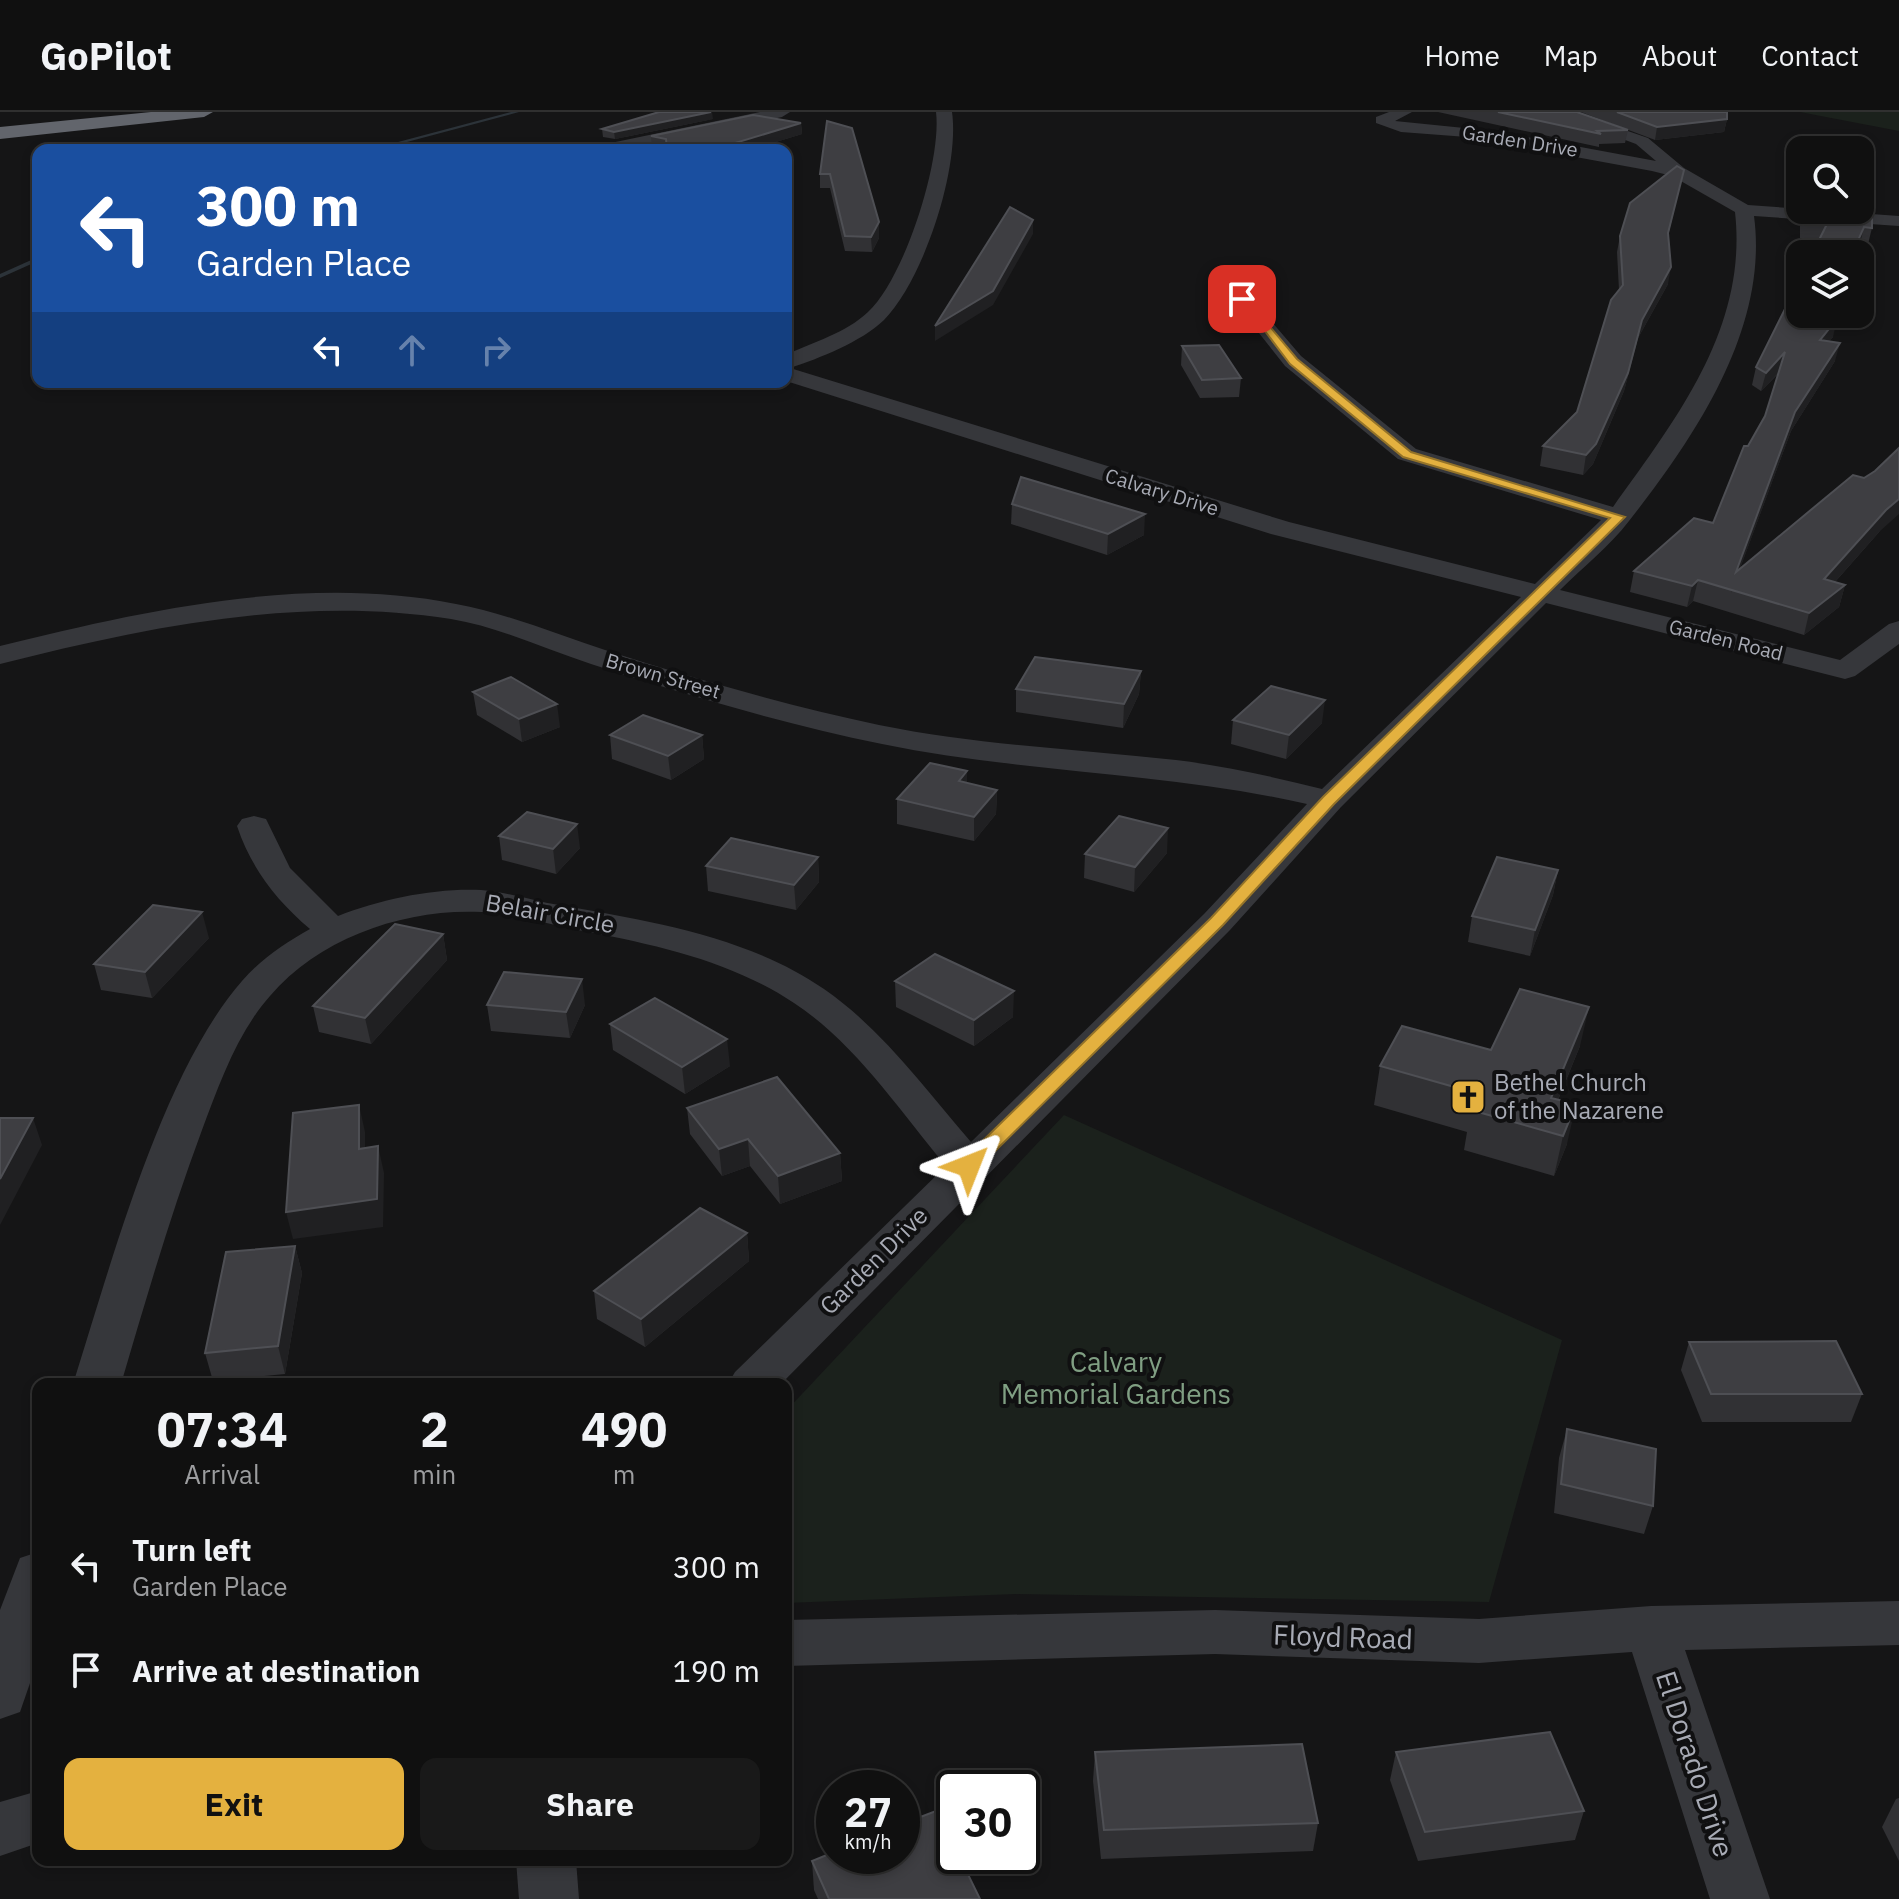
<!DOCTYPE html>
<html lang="en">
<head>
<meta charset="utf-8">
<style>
  :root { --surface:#101010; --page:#191919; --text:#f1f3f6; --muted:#9c9d9f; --line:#303030; --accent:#e4b13f }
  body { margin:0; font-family:"IBM Plex Sans",sans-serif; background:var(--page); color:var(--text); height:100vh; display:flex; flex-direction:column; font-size:30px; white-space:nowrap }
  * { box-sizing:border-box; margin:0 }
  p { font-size:26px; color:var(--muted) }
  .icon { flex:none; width:44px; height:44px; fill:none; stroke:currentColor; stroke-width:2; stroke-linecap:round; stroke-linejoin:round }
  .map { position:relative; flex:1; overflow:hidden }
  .side { position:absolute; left:32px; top:1266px; width:760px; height:488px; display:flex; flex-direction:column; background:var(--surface); border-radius:16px; box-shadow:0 4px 12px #0003,0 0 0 2px var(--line) }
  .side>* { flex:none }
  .banner { position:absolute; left:32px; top:32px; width:760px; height:244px; border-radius:16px; box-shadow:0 4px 12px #0003,0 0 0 2px var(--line); background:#1a4fa0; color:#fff; overflow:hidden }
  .controls { position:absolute; left:1786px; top:24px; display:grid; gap:16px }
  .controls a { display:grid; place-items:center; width:88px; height:88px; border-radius:16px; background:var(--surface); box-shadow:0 4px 12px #0003,0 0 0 2px var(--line); font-size:40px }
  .speed { position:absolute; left:816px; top:1658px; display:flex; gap:16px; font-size:40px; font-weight:700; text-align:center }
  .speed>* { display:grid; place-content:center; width:104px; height:104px; border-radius:50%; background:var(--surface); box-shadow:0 4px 12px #0003,0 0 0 2px var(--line); line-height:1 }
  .speed small { font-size:20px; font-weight:400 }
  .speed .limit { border:4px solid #111; border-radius:12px; background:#fff; color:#111 }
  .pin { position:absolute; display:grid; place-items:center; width:68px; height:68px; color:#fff; margin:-34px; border-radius:16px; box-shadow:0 4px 12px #0006 }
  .me { position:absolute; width:88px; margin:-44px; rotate:45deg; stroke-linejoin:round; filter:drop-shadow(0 0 6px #0008) }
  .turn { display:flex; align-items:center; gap:28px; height:168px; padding:0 32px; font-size:36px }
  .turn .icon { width:104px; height:104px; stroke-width:2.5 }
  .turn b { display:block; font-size:56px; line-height:68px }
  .lanes { display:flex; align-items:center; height:76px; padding:0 32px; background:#0003; justify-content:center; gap:40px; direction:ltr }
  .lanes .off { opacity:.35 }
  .eta { display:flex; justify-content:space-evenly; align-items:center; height:136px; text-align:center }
  .eta b { font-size:48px; font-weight:700; line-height:56px }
  .cta { display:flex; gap:16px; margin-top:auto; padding:16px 32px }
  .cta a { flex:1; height:92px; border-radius:16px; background:var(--accent); color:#111; font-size:32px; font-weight:700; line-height:92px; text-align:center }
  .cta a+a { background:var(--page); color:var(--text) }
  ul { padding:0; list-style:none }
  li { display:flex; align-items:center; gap:24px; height:104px; padding:0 32px }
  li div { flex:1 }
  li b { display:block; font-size:30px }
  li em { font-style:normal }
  header { display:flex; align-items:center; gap:48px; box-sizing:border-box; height:112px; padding:0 40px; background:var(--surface); border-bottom:2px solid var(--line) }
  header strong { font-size:38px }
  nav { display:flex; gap:44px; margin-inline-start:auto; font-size:28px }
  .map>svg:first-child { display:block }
  .green { fill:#1b211c }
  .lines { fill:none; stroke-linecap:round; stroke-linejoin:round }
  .stream { fill:#2c3339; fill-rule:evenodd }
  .street { fill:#36373b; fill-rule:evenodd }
  .highway { fill:#62656c; fill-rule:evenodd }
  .wall { fill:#313134 }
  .shaded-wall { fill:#202022 }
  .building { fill:#3e3e42; stroke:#4e4f54; stroke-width:2 }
  .route { fill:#e4b13f; stroke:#947329; stroke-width:2 }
  .labels { text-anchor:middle; stroke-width:8; stroke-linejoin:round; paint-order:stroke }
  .far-street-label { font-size:20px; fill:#a8abb5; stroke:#101011 }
  .street-label { font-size:24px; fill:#a8abb5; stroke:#101011 }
  .poi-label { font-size:24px; fill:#a8abb5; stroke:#101011; text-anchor:start }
  .near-park-label { font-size:28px; fill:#809f83; stroke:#101011 }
  .near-street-label { font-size:28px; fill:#a8abb5; stroke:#101011 }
</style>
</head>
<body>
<header>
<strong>GoPilot</strong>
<nav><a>Home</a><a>Map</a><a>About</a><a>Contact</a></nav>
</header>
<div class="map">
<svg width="1899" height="1787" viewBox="0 0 1899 1787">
  <rect width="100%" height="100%" fill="#151516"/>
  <g class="green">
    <polygon points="1800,0 1899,0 1899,19"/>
    <polygon points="1064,1003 1562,1228 1489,1490 1016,1482 786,1491 786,1299"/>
  </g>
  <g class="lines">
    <g class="stream">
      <polygon points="511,0 519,0 377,38 368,38"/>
      <polygon points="38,145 38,149 0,166 0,162"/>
    </g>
    <g class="street">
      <polygon points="760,0 790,0 782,5 624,38 593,38 601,33"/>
      <path d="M936,0h16c8,56 -28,167 -68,208 -23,22 -64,38 -94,48l499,154 246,62 66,-64 -203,-61 -113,-93 -53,-67 3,-4h14l52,61 115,93 197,58c63,-88 135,-179 122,-295l-63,-36 -20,-5 -185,-34 -66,-5 -25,-9v-6l13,-5h23l-17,9 99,10 162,30 -20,-17 -86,-32h23l75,26 36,30 64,37 151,11v10l-145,-10c15,112 -59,221 -125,305 -19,25 -46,46 -69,69l280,70 49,-36 10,-3v23l-44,32 -10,3 -299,-76 -205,204 -111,123 -449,454h-53l7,-12 211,-206c-47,-56 -91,-123 -152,-163 -62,-41 -133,-57 -205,-71 -35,-6 -71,-18 -107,-20 -76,-4 -162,25 -212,84 -33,37 -51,89 -68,134 -31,83 -56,169 -81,254h-48c38,-119 88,-310 169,-403 19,-22 43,-38 68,-52 -34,-29 -59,-61 -73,-103l5,-7 12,-3 12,3 24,49 48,48c44,-17 96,-28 143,-26 27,2 52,11 78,15 90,16 188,31 265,84 58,40 101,100 147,153l233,-228 103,-110c-140,-32 -284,-31 -425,-60 -98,-20 -196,-49 -291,-80 -46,-15 -92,-37 -140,-45 -152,-24 -304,8 -451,45v-18c146,-36 305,-72 456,-42 53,10 103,31 155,48 88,28 178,54 268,73 98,20 198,24 297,35 49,6 98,17 146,29l199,-192 -250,-63 -485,-153v-26c27,-13 60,-22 82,-43 36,-33 74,-151 68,-200z"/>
      <polygon points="38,1440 38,1548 20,1600 0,1607 0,1498 20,1446"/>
      <polygon points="1899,1489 1899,1533 1685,1538 1770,1787 1710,1787 1632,1540 1479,1551 1215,1542 786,1554 786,1508 1215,1498 1479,1507 1651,1494"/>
      <polygon points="38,1679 38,1731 0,1744 0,1690"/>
      <polygon points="516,1748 576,1748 579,1787 519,1787"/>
    </g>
    <polygon class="highway" points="151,0 213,0 204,5 0,27 0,15"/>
  </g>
  <g class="wall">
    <polygon points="1438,0 1577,0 1628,18 1625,31 1599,32 1599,35"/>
    <polygon points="1581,0 1725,0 1727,7 1724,20 1655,28"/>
    <polygon points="713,7 615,27 603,25 602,17"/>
    <polygon points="827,9 879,126 872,140 845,139 830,76 820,76 820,62"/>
    <polygon points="801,11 802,22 750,38 666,38 652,35 651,24"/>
    <polygon points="1684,58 1668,124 1668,172 1638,226 1624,279 1593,352 1583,363 1540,354 1543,334 1577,300 1619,178 1617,140 1620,124"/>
    <polygon points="1860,75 1872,83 1868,99 1872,116 1868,132 1800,126 1800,110 1803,98 1860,98"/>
    <polygon points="1800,202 1828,202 1825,205 1833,225 1829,229 1835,249 1791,319 1740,456 1880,419 1835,470 1845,473 1839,495 1804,523 1693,489 1687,495 1630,480 1634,459 1713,411 1748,334 1765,304 1779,261 1761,279 1752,273 1756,255"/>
    <polygon points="1182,234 1241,266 1239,285 1200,286 1181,253"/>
    <polygon points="1012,392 1144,423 1107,443 1011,412"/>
    <polygon points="1141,559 1139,582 1123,616 1016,600 1016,577"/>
    <polygon points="473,580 560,615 522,630 477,603"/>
    <polygon points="1233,608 1322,611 1286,647 1231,632"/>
    <polygon points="610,623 702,623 704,647 671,668 612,647"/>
    <polygon points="967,671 997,678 996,702 974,729 897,712 897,687"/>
    <polygon points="499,724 580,736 556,762 502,748"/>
    <polygon points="1167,741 1134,780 1084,766 1085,742"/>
    <polygon points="818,745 819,770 796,798 708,779 706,754"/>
    <polygon points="1558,758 1553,783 1530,844 1468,830 1472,804"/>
    <polygon points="443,822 447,848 371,932 319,920 313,894"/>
    <polygon points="209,826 152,886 101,878 94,852"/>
    <polygon points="895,869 1013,905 974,934 896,895"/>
    <polygon points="487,893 585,893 570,926 491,919"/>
    <polygon points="610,912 730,954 685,982 613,938"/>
    <polygon points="1580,934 1558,988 1567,1032 1554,1064 1464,1038 1467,1020 1374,993 1380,954 1491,938"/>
    <polygon points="687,996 840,1041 842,1069 780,1092 750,1054 722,1064 690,1022"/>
    <polygon points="747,1121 749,1149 645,1235 597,1207 594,1179"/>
    <polygon points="295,1134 302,1161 285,1262 213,1269 205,1241"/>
    <polygon points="1689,1230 1862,1282 1851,1310 1702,1310 1681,1258"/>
    <polygon points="1567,1317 1653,1394 1644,1422 1554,1401 1559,1346"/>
    <polygon points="1095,1640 1318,1711 1313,1739 1101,1747 1093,1669"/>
    <polygon points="1396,1640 1584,1699 1575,1728 1418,1749 1390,1668"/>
    <polygon points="1899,1686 1899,1749 1882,1715 1896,1687"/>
    <polygon points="812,1749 980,1787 818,1787 814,1778"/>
  </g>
  <g class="shaded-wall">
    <polygon points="712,0 713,7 615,27 614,20"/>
    <polygon points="1727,7 1724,20 1655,28 1657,15"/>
    <polygon points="801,11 802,22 750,38 712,38"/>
    <polygon points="1033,108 1033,122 993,193 935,229 935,214"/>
    <polygon points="879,110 879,126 872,140 871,125"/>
    <polygon points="1864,115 1860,132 1855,142 1852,142"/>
    <polygon points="1671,155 1668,172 1638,226 1624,279 1593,352 1583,363 1586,343 1642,208"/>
    <polygon points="1837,207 1833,225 1815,246 1820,228"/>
    <polygon points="1840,231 1835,249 1791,319 1731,481 1736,460 1795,300"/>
    <polygon points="1785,240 1780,259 1761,279 1766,261"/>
    <polygon points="1899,387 1899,402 1880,419 1818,489 1824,467 1886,398"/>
    <polygon points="1145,402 1144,423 1107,443 1108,422"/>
    <polygon points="1698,468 1693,489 1687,495 1692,474"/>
    <polygon points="1845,473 1839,495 1804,523 1809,501"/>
    <polygon points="1141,559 1139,582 1123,616 1124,592"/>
    <polygon points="1325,588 1322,611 1286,647 1289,623"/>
    <polygon points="557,592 560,615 522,630 519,607"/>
    <polygon points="702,623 704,647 671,668 668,644"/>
    <polygon points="967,659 967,683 959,669"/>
    <polygon points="997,678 996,702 974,729 974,705"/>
    <polygon points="577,712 580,736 556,762 553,737"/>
    <polygon points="1168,716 1167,741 1134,780 1135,755"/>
    <polygon points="818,745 819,770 796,798 794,773"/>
    <polygon points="1558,758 1553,783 1530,844 1535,818"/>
    <polygon points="202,800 209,826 152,886 145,860"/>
    <polygon points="443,822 447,848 371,932 365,906"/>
    <polygon points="582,867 585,893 570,926 566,900"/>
    <polygon points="1014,879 1013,905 974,934 974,908"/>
    <polygon points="1589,895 1580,934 1545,1019 1551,986"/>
    <polygon points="727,927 730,954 685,982 682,955"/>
    <polygon points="1576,992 1567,1032 1554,1064 1563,1024"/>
    <polygon points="359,993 365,1020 365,1064 359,1037"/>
    <polygon points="33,1006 42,1033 0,1113 0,1067"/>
    <polygon points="748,1027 750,1054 722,1064 719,1037"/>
    <polygon points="378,1034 384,1061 383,1115 293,1127 286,1100"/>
    <polygon points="840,1041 842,1069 780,1092 778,1064"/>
    <polygon points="747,1121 749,1149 645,1235 641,1207"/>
    <polygon points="295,1134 302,1161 285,1262 278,1234"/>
  </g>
  <g class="building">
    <polygon points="659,0 711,0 614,20 602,17"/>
    <polygon points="1498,0 1577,0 1628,18 1597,19 1601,22"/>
    <polygon points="1617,0 1727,0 1727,7 1657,15"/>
    <polygon points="753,3 801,11 712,38 667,38 666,27 651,24"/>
    <polygon points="827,9 852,16 879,110 871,125 845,124 830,62 820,62"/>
    <polygon points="1677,54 1684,58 1668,121 1671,155 1642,208 1628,261 1596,332 1586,343 1543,334 1577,300 1611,188 1623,173 1620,124 1630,91"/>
    <polygon points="1860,75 1872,78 1872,83 1860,82"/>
    <polygon points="1010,95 1033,108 993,179 935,214"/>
    <polygon points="1804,98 1872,99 1872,116 1864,115 1852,142 1812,142 1827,112 1803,110"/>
    <polygon points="1800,167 1800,202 1817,202 1816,203 1837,207 1820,228 1840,231 1795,300 1736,460 1853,363 1864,366 1875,359 1899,336 1899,387 1886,398 1824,467 1845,473 1809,501 1698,468 1692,474 1634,459 1694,406 1713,411 1744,334 1748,334 1765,304 1785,240 1766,261 1756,255"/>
    <polygon points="1219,233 1241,266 1202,268 1182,234"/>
    <polygon points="1021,365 1145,402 1108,422 1012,392"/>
    <polygon points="1035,545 1141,559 1124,592 1016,577"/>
    <polygon points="511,565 557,592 519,607 473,580"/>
    <polygon points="1271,574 1325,588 1289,623 1233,608"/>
    <polygon points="643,603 702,623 668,644 610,623"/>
    <polygon points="930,651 967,659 959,669 997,678 974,705 897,687"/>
    <polygon points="527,700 577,712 553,737 499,724"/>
    <polygon points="1119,704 1168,716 1135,755 1085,742"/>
    <polygon points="731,726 818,745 794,773 706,754"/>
    <polygon points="1497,745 1558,758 1535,818 1472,804"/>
    <polygon points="153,793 202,800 145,860 94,852"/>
    <polygon points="395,812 443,822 365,906 313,894"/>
    <polygon points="935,842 1014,879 974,908 895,869"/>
    <polygon points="504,860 582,867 566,900 487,893"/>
    <polygon points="1520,877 1589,895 1551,986 1576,992 1563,1024 1471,998 1479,982 1380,954 1402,914 1491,938"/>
    <polygon points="655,886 727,927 682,955 610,912"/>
    <polygon points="777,965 840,1041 778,1064 748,1027 719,1037 687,996"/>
    <polygon points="359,993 359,1037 378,1034 377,1087 286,1100 293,1001"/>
    <polygon points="0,1006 33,1006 0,1067"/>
    <polygon points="700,1096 747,1121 641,1207 594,1179"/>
    <polygon points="295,1134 278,1234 205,1241 226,1140"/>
    <polygon points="1836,1229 1862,1282 1711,1282 1689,1230"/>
    <polygon points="1567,1317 1656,1337 1653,1394 1561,1372"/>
    <polygon points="1550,1620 1584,1699 1425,1720 1396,1640"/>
    <polygon points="1302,1632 1318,1711 1104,1718 1095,1640"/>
    <polygon points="936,1699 954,1735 954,1744 959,1744 980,1787 829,1787 812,1749 834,1740 834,1744 902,1744 902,1712"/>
  </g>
  <polygon class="route" points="1239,185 1245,185 1297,247 1411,340 1625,405 1334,692 1223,813 976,1058 962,1058 959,1054 962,1049 1211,806 1323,685 1610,406 1403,345 1290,252"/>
  <defs>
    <symbol id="church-square" viewBox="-11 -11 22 22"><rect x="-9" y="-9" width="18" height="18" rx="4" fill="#e4b13f" stroke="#101011"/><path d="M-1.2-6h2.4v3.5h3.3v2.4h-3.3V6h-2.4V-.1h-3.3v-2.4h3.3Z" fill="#111"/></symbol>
  </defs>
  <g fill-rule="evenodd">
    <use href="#church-square" x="1448" y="965" width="40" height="40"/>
  </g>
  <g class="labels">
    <g class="far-street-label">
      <text transform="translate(1520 29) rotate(9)" y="7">Garden Drive</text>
      <text transform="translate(1162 380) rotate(17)" y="7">Calvary Drive</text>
      <text transform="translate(1726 528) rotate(14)" y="7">Garden Road</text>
      <text transform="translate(663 564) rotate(16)" y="7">Brown Street</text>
    </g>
    <g class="street-label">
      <text transform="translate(550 802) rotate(10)" y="8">Belair Circle</text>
      <text transform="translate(874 1149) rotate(-45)" y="8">Garden Drive</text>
    </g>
    <g class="poi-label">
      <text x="1494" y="979">Bethel Church<tspan x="1494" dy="28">of the Nazarene</tspan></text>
    </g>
    <g class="near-park-label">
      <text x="1116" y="1260">Calvary<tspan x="1116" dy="32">Memorial Gardens</tspan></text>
    </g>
    <g class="near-street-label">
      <text transform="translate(1343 1525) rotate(2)" y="10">Floyd Road</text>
      <text transform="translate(1695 1652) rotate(72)" y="10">El Dorado Drive</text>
    </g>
  </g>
</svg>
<div class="controls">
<a><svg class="icon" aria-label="search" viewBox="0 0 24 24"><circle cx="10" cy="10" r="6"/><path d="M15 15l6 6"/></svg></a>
<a><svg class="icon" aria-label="layers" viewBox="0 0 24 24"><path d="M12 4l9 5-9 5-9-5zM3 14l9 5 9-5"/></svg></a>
</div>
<div class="speed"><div>27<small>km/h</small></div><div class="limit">30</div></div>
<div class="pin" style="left:1242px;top:187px;background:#d93025"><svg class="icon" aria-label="arrive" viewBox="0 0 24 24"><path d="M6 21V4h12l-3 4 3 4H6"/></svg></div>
<svg class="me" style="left:969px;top:1054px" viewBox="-20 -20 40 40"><path d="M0-17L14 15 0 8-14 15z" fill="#e4b13f" stroke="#fff" stroke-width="4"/></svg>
<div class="banner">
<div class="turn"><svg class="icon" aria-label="left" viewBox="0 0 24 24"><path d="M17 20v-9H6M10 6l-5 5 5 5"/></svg><div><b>300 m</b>Garden Place</div></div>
<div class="lanes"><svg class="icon" aria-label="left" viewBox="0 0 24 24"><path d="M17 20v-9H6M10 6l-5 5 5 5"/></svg><svg class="icon off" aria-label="ahead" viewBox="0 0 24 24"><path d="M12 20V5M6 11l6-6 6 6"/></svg><svg class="icon off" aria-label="right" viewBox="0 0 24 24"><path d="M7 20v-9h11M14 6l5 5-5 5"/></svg></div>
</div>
<section class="side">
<div class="eta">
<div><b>07:34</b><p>Arrival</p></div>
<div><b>2</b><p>min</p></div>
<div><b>490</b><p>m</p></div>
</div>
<ul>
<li><svg class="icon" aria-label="left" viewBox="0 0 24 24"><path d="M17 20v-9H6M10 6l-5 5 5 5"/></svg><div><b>Turn left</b><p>Garden Place</p></div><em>300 m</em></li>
<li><svg class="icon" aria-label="arrive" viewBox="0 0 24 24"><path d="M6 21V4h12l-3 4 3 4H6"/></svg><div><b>Arrive at destination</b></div><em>190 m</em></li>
</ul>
<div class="cta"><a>Exit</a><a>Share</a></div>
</section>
</div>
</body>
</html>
